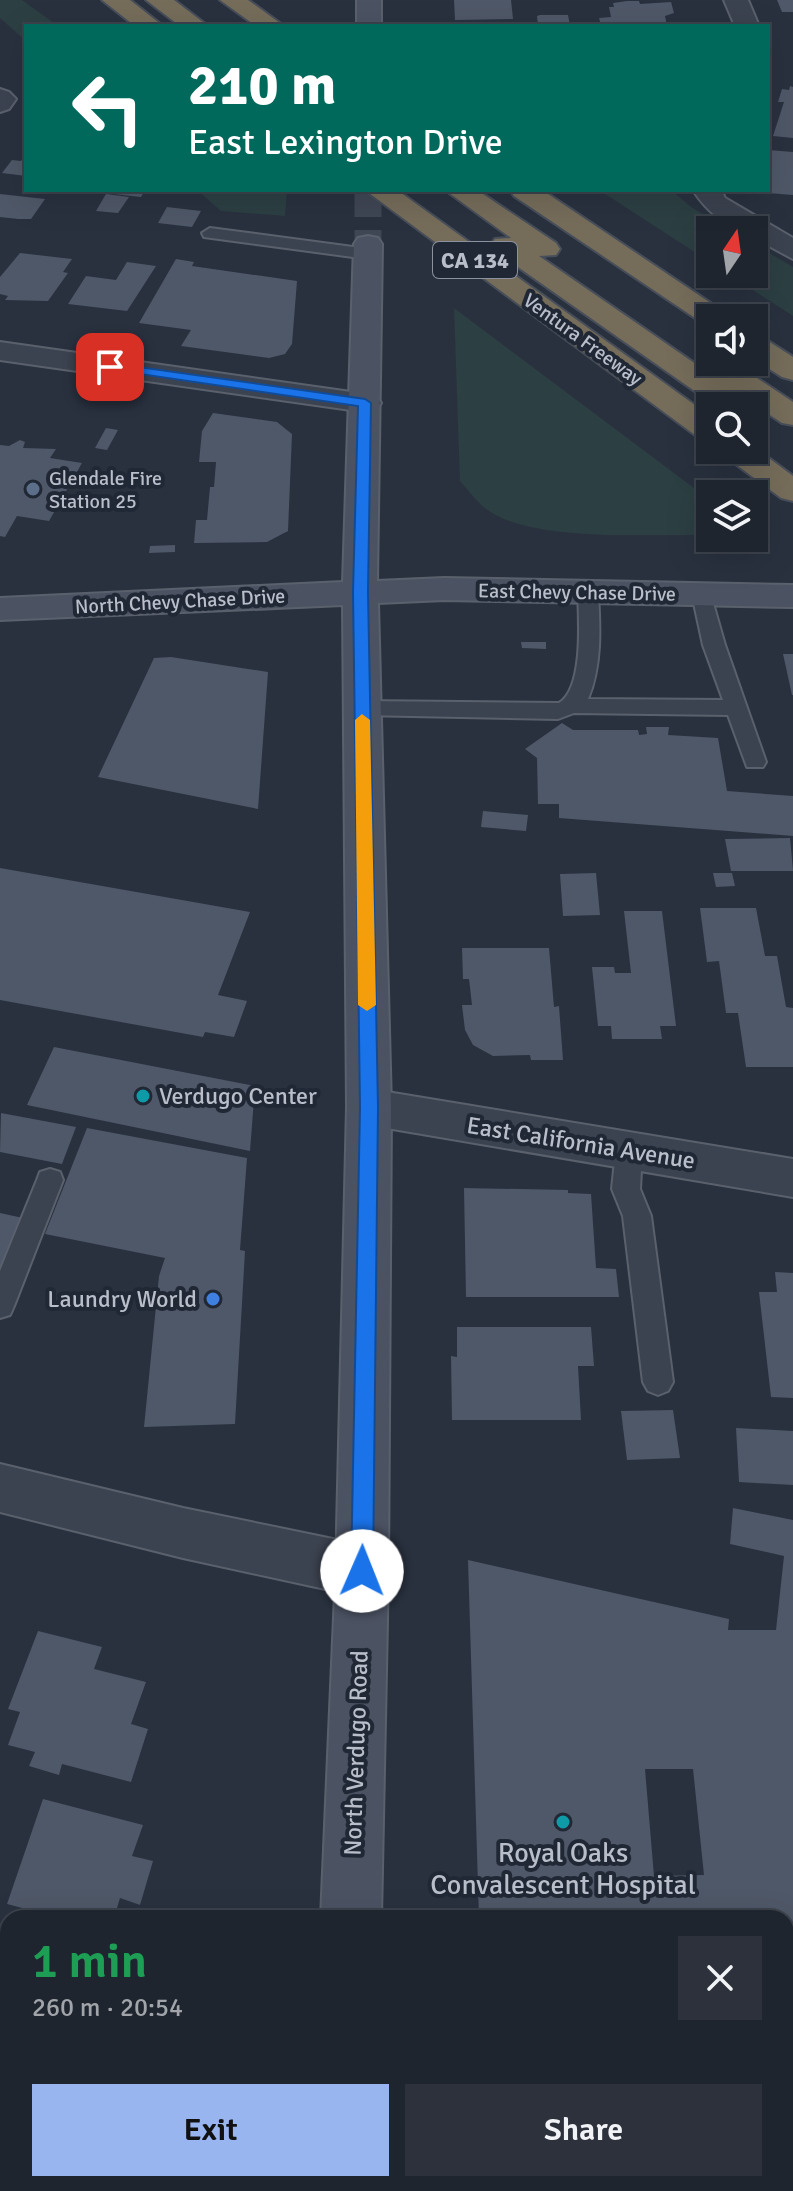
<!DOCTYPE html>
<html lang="en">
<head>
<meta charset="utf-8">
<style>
  :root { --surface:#1f252f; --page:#2c313b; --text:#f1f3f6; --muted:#a1a5aa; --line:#3c424b; --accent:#99b5ef }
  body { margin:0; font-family:Signika,sans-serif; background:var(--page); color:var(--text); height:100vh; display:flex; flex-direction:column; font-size:30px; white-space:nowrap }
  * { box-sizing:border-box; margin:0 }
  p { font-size:26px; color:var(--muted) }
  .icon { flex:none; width:44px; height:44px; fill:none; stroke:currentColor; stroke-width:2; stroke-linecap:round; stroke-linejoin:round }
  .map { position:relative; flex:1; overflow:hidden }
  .panel { position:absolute; left:0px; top:1910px; width:794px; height:282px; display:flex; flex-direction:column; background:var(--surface); border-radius:24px 24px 0 0; box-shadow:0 8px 32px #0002,0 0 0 2px var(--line) }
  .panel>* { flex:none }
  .hud { position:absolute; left:24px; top:24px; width:746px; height:168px; border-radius:0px; box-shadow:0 8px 32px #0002,0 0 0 2px var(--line); background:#00695c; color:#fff; overflow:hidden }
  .needle { width:52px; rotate:13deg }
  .tools { position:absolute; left:696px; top:216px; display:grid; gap:16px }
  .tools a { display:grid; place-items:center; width:72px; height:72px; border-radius:0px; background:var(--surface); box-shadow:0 8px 32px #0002,0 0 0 2px var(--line); font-size:40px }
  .pin { position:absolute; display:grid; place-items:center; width:68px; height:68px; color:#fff; margin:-34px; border-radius:16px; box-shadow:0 4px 12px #0006 }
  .me { position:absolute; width:88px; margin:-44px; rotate:1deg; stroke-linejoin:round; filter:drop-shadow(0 0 6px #0008) }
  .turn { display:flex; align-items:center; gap:28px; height:168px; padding:0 32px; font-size:36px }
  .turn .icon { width:104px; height:104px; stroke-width:2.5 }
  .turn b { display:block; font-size:56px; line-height:68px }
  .round { display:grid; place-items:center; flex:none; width:84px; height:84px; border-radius:0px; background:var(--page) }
  .head { display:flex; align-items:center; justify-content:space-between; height:136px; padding:0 32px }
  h1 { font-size:48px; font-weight:600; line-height:60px; color:#1e9e55 }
  .cta { display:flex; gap:16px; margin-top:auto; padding:16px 32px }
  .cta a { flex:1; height:92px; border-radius:0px; background:var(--accent); color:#111; font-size:32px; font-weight:600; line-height:92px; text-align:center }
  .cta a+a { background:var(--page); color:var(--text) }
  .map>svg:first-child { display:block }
  .green { fill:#2c3f42 }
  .building { fill:#4f5868; fill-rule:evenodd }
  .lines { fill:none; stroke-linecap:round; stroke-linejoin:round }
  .secondary-tunnel { stroke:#3f4654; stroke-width:27; stroke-dasharray:27 13; stroke-linecap:butt }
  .service-casing { stroke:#5a616d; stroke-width:4 }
  .minor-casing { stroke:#5a616d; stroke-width:4 }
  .secondary-casing { stroke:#5a616d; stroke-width:4 }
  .motorway-casing { stroke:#474e5a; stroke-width:4 }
  .service { fill:#3c4350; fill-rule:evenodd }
  .minor { fill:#3c4350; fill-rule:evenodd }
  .secondary { fill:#4b5262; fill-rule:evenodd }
  .motorway { fill:#756c5a; fill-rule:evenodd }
  .route { fill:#1a73e8; stroke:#114b97; stroke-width:2 }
  .slow { fill:#f59e0b }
  .service-dot { fill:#5c6f8a; stroke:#212835; stroke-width:3 }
  .culture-dot { fill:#0f9aa8; stroke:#212835; stroke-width:3 }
  .shop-dot { fill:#3f7fe0; stroke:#212835; stroke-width:3 }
  .labels { text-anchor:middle; stroke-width:8; stroke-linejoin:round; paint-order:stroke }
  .far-street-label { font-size:20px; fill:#b9bfca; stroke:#212835 }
  .far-poi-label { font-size:20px; fill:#b9bfca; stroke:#212835; text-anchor:start }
  .shield { fill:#212835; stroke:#8b929d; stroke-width:2 }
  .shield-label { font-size:22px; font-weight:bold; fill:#b9bfca }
  .poi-label { font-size:24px; fill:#b9bfca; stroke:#212835; text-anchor:start }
  .street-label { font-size:24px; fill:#b9bfca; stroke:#212835 }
  .near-poi-label { font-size:28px; fill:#b9bfca; stroke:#212835 }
</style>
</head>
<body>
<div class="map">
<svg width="793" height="2191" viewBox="0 0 793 2191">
  <rect width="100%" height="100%" fill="#29313f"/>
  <g class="green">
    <polygon points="0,0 22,0 58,26 26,26 26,41 0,18"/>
    <polygon points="197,190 287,190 285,216 221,211"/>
    <polygon points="599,190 671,190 691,207 730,230 710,230 710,262"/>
    <polygon points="754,244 793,267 793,316 728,274 754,274"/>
    <path d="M454,308l256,192v35c-56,-1 -182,8 -225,-27 -9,-7 -17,-18 -25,-27z"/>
  </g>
  <g class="building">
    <polygon points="454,0 511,0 513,19 455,20"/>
    <polygon points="777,0 793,0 793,12 782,12"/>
    <polygon points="627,1 639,1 640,4 671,2 674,13 665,16 667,26 601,25 599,18 611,17 609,7 614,7 613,3"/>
    <polygon points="568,15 570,26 538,25 537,16 540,15"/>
    <polygon points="790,86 793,87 793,138 773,136 784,102 778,102 782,89 789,90"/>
    <polygon points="768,150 793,152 793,195 768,193"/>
    <polygon points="26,154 26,176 2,173 12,160 21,161"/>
    <polygon points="106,190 145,190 141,197 105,193"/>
    <polygon points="0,194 45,199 31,219 18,219 0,217"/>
    <polygon points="106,194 129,197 118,213 96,211"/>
    <polygon points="167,207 201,211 192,227 158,223"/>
    <polygon points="20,253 72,259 63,272 68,273 48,301 5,300 8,296 0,294 0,277"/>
    <polygon points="176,259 194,262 192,266 297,281 292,344 285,354 269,358 181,346 191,330 139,323"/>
    <polygon points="127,262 156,266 127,311 68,304 86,276 116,280"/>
    <polygon points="213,413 277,422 292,434 288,531 267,542 194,543 196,520 207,520 210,487 214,487 216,462 199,462 202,431"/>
    <polygon points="106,428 118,430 107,450 95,448"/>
    <polygon points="20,440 25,442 23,448 56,449 50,458 82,463 49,521 17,516 5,537 0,536 0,445 9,446"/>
    <polygon points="175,545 175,552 149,553 150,546"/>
    <polygon points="521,642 546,642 546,649 522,648"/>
    <polygon points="783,654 793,654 793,695 792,695"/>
    <polygon points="171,657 268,672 258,809 98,777 154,658"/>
    <polygon points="562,723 573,730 638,730 639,735 647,734 646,727 669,727 668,735 718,738 727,791 793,796 793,836 559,818 559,804 538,804 537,758 525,749"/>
    <polygon points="483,811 528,815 526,831 481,827"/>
    <polygon points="790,838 793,871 731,871 725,839"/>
    <polygon points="0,868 250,912 218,995 247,1001 234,1037 205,1032 203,1037 0,1000"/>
    <polygon points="596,873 600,915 563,916 560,874"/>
    <polygon points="713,873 732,873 735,886 716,887"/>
    <polygon points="700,908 756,908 765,956 777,956 786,1007 793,1008 793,1067 746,1067 738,1013 726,1013 719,961 707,962"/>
    <polygon points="624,911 662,911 676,1026 660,1026 662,1039 612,1039 611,1026 598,1026 592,967 614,967 615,973 631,973"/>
    <polygon points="462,948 549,948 554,1007 559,1006 563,1060 531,1060 530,1055 493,1056 473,1045 465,1030 462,1005 472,1005 469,979 463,979"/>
    <polygon points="54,1047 255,1086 250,1151 27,1105"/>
    <polygon points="1,1113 76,1127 62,1164 0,1152"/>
    <polygon points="87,1128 247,1158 240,1250 245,1251 235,1424 144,1427 159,1276 165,1258 45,1234"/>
    <polygon points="464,1188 568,1190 568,1193 591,1194 596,1268 616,1269 619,1297 466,1297"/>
    <polygon points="0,1213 23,1218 0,1273"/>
    <polygon points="775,1272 793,1273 793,1398 771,1397 759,1292 777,1292"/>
    <polygon points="457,1327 591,1327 594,1366 578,1366 581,1420 452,1420 451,1356 457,1357"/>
    <polygon points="673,1410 680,1458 627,1460 621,1411"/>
    <polygon points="736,1428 793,1431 793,1485 739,1482"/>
    <path d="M733,1508l60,12v588l-7,-1v-189h-307l-11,-358 261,59 -1,11h48l8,-74 -54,-12zM645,1769h48l11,106 -50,1z"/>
    <polygon points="38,1631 102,1647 94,1669 146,1682 131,1724 148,1729 131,1782 62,1764 59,1775 29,1766 35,1752 8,1745 20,1712 8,1709"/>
    <polygon points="43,1799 143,1825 132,1856 153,1861 140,1905 120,1898 114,1918 60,1918 7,1904"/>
    <polygon points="0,1951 8,1953 8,2108 0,2106"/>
    <polygon points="0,2115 8,2118 8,2184 117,2184 115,2191 0,2191"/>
    <polygon points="786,2148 793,2150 793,2191 515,2191 516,2184 786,2184"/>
  </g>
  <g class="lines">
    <polyline class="secondary-tunnel" points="368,190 368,244"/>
    <defs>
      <g id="service">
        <polygon points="210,228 368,249 376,254 368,259 204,237 202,233"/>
        <path d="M588,585l10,7c2,35 4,74 -10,107l135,1 -20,-55 -11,-51 10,-7 7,2 16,56 41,117 -3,5h-16l-19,-52 -154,-2 -16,6 -196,-4 -8,-2 -3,-5 3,-5 8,-2 197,2c25,-15 20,-84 19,-111z"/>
        <polygon points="629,1140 638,1143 642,1151 640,1189 651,1216 673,1382 668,1391 658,1395 648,1391 643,1382 623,1216 612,1189 616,1151 620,1143"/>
        <polygon points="50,1169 60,1172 63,1180 14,1306 10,1315 0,1318 0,1271 37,1180 40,1172"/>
      </g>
      <g id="minor">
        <polygon points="724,0 748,0 759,26 735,26"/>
        <polygon points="0,89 9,92 16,99 9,109 0,112"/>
        <path d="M693,190h28l4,8 68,40v21l-39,-21v-8c-26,0 -48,-19 -61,-40z"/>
        <polygon points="0,342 365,394 376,396 381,403 376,410 365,412 0,360"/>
        <polygon points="369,1089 793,1159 793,1197 369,1125 353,1120 347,1107 353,1094"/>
        <polygon points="0,1464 183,1508 362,1545 381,1553 388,1571 381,1589 362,1597 183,1558 0,1512"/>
      </g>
      <g id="secondary">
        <rect x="357" y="0" width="24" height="26"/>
        <polygon points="368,236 378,238 382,244 377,581 444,578 793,585 793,607 444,600 378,603 391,1107 388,1571 381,1918 321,1918 336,1571 347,1107 343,605 0,620 0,598 343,582 354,244 358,238"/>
        <rect x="310" y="2184" width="64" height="7"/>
      </g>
      <g id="motorway">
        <polygon points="102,0 130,0 163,26 135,26"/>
        <polygon points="146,0 174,0 208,26 180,26"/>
        <polygon points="220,0 248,0 284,26 256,26"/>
        <polygon points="365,190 397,190 710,416 710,441 699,438"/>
        <polygon points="445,190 477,190 556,243 560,249 556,255 539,256 703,369 700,364 710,356 710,362 733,362 793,402 793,425 782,423 740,395 752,406 716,406 495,251 491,245 495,239 511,238"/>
        <polygon points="510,190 542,190 724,312 729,318 710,318 710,326 704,324 514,196"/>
        <polygon points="754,336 765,339 793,357 793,380 782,377 754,359"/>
        <polygon points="754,447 793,476 793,501 781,498 726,457 721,450 754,450"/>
      </g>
    </defs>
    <use href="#service" class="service-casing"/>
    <use href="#minor" class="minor-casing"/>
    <use href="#secondary" class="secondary-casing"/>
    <use href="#motorway" class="motorway-casing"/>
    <use href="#service" class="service"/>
    <use href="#minor" class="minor"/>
    <use href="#secondary" class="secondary"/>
    <use href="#motorway" class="motorway"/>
  </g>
  <polygon class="route" points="110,363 365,399 371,403 368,592 378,1107 373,1571 370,1579 362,1582 354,1579 351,1571 360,1107 353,592 358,406 106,369 106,364"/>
  <polygon class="slow" points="362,714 370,720 376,1005 367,1011 358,1005 355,720"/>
  <circle class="service-dot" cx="33" cy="489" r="8"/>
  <g class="culture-dot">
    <circle cx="143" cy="1096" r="8"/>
    <circle cx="563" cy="1822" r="8"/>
  </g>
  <circle class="shop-dot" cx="213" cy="1299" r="8"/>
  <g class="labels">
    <g class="far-street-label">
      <text transform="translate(583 339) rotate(36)" y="7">Ventura Freeway</text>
      <text transform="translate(577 592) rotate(1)" y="7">East Chevy Chase Drive</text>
      <text transform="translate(180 601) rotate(-3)" y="7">North Chevy Chase Drive</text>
    </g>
    <g class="far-poi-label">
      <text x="49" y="485">Glendale Fire<tspan x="49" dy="23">Station 25</tspan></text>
    </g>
    <rect class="shield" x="433" y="242" width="84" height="36" rx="6"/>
    <g class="shield-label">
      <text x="475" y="268">CA 134</text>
    </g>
    <g class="poi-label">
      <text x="159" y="1104">Verdugo Center</text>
      <text x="197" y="1307" text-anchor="end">Laundry World</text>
    </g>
    <g class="street-label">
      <text transform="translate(581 1143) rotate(9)" y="8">East California Avenue</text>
      <text transform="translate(356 1753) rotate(-88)" y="8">North Verdugo Road</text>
    </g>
    <g class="near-poi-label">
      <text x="563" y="1862">Royal Oaks<tspan x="563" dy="32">Convalescent Hospital</tspan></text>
    </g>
  </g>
</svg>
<div class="tools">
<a><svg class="needle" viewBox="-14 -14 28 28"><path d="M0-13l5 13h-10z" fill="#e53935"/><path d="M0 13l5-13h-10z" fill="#a1a5aa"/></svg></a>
<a><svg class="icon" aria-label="sound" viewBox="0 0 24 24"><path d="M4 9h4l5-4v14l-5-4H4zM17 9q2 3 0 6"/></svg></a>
<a><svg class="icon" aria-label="search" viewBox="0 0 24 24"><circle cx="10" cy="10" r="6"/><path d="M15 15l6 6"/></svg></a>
<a><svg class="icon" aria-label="layers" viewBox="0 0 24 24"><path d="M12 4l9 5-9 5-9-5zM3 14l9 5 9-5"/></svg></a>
</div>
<div class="pin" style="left:110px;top:367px;background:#d93025"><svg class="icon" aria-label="arrive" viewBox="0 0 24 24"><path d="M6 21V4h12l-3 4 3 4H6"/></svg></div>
<svg class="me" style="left:362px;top:1571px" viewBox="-20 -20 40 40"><circle r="19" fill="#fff"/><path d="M0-13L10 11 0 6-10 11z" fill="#1a73e8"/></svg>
<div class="hud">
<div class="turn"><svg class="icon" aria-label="left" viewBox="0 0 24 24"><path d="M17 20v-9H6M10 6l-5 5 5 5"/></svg><div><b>210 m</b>East Lexington Drive</div></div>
</div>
<section class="panel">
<div class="head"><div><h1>1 min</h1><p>260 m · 20:54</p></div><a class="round"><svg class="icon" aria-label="close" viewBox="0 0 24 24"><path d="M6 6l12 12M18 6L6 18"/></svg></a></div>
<div class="cta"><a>Exit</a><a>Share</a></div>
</section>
</div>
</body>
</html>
